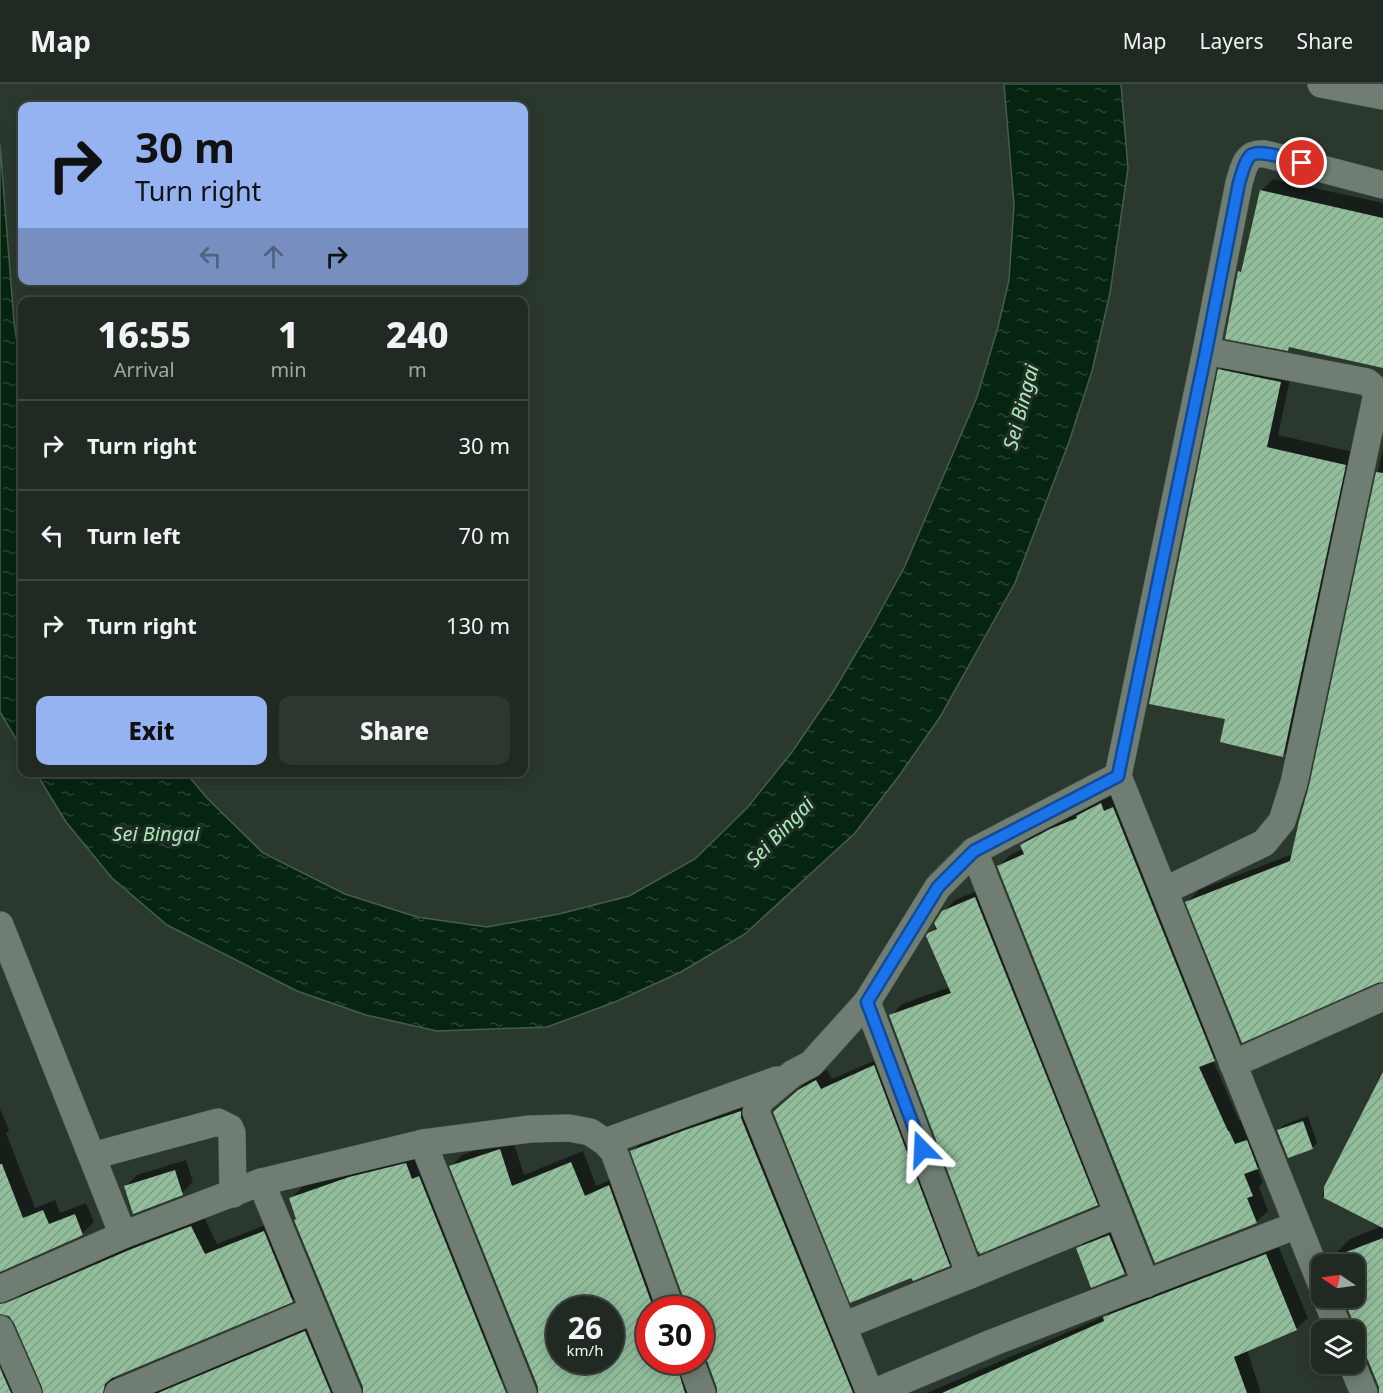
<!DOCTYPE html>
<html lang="en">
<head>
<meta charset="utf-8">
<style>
  :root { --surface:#202a22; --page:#2d362f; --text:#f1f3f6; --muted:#a2a7a5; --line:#3d4640; --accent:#95b2f1 }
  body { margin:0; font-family:"Noto Sans",sans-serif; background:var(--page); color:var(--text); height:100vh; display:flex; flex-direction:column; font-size:22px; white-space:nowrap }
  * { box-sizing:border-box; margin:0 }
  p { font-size:20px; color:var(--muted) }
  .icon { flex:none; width:33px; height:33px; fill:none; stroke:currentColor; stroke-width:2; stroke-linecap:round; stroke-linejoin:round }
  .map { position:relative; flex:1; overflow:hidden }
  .details { position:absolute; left:18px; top:213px; width:510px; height:480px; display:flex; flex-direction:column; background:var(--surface); border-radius:12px; box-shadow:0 3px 15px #0003,0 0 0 2px var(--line) }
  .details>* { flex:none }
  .banner { position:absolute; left:18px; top:18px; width:510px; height:183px; border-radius:12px; box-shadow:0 3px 15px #0003,0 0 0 2px var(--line); background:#95b2f1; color:#111; overflow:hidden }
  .needle { width:39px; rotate:283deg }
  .buttons { position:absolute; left:1311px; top:1170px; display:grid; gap:12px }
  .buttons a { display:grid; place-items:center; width:54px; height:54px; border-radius:12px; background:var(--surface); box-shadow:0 3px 15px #0003,0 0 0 2px var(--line); font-size:30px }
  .speed { position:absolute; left:546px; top:1212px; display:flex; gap:12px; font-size:30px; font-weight:700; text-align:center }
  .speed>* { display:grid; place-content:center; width:78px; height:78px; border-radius:50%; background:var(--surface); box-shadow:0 3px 15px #0003,0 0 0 2px var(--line); line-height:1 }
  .speed small { font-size:15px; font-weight:400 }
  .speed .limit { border:9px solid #d22; background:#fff; color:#111 }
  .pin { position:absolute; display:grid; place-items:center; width:51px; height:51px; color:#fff; margin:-26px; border:3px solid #fff; border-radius:50%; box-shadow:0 2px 6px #0007 }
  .me { position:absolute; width:66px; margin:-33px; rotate:339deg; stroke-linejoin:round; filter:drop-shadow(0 0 4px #0008) }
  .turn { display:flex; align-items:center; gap:21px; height:126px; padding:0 18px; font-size:27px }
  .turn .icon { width:78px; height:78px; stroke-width:2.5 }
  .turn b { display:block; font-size:42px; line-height:51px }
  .lanes { display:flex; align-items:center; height:57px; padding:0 18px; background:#0003; justify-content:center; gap:30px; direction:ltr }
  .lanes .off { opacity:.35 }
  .eta { display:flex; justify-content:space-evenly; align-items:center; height:102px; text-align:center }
  .eta b { font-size:36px; font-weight:800; line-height:42px }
  .button { display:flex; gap:12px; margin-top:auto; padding:12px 18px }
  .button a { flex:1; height:69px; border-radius:12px; background:var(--accent); color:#111; font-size:24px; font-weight:800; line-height:69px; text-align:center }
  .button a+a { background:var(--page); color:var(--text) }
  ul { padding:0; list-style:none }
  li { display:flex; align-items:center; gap:18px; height:90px; padding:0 18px; border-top:2px solid var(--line) }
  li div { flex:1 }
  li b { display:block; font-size:22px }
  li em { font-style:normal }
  header { display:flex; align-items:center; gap:36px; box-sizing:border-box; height:84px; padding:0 30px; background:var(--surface); border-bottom:2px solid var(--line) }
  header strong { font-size:28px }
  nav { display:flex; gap:33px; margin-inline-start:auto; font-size:21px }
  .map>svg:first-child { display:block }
  .water { fill:url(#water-ripples); stroke:#455d4d; stroke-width:1.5 }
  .shadow { fill:#0007; fill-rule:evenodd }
  .building { fill:url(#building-hatch); fill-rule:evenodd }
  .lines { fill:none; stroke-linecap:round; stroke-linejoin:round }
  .street-casing { stroke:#4a554d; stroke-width:28 }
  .street { stroke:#6f7d72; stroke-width:27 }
  .route-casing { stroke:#114b97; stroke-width:15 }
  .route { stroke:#1a73e8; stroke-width:10 }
  .labels { text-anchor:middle; stroke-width:6; stroke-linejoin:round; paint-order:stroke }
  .water-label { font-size:20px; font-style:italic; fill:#a8ebb9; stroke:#212d24 }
</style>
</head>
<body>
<header>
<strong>Map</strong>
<nav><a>Map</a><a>Layers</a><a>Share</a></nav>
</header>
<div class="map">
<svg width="1383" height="1309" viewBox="0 0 1383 1309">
  <defs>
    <pattern id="water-ripples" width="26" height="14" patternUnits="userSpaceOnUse" patternTransform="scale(1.5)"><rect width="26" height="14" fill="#052511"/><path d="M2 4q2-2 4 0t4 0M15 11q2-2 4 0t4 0" fill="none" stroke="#294433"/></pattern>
    <pattern id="building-hatch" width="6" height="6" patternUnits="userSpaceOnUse" patternTransform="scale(1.5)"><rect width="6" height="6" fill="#92be9c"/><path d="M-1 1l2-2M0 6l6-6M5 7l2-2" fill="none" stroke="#7ea085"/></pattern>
  </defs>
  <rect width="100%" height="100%" fill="#2b382e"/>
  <g class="water">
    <polygon points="1004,0 1121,0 1128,84 1110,209 1092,287 1069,358 1015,499 940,633 899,692 855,749 745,850 681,888 615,918 547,943 437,947 366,931 297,907 167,841 112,794 66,738 36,689 186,689 207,714 263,769 345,810 417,833 487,843 559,830 629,812 695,775 747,724 792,668 833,608 870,546 905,482 977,313 998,243 1009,196 1014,121"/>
    <polygon points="0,60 14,238 22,293 22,665 0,628"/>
  </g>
  <g class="shadow">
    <polygon points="1273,95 1383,119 1383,283 1291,262 1288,265 1239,188 1244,183 1261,107"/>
    <polygon points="1232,274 1292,286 1278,351 1357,369 1295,659 1283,671 1227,634 1220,286"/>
    <polygon points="1383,364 1383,896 1187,818 1199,806 1293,770 1311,703"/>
    <polygon points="1112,708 1226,964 1213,976 1239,1037 1241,1036 1246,1050 1258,1046 1269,1072 1257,1084 1263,1099 1259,1103 1268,1127 1256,1138 999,782 1010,771 1023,765 1022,761 1033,750 1063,734 1085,725 1089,720"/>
    <polygon points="987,803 1108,1109 1097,1120 891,932 902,920 950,903 929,850 937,842 943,828 955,816"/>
    <polygon points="885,972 960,1170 949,1181 785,1017 810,995 827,986 832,995"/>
    <polygon points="1383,1003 1383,1304 1344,1214 1354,1214 1354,1180 1332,1180 1330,1175 1350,1155 1382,1142 1322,1111 1371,1015"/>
    <polygon points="752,1017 869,1309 719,1309 700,1226 632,1068 644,1056"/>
    <polygon points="0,1025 9,1046 6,1049 35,1124 55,1116 60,1129 86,1119 94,1138 82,1150 0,1186"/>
    <polygon points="1308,1032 1317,1059 1312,1064 1278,1046 1284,1041"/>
    <path d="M512,1054l12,37 59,-24 13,35 25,-11 51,135h-22v50h39l14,33h-163l-1,-6 -88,-221 11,-11zM560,1226h50v50h-50z"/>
    <polygon points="417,1069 512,1284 500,1296 473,1309 365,1309 364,1303 297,1134 291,1115 302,1103 362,1082"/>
    <polygon points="186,1076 193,1098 182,1109 126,1102 137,1091"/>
    <polygon points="203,1131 217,1160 276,1137 304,1205 292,1216 114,1292 114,1303 119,1309 45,1309 16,1216 27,1205"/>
    <polygon points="1115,1146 1130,1184 1124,1189 1078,1165 1084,1159"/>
    <polygon points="1277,1159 1308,1234 1296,1245 1247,1266 1261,1309 927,1309 1107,1231 1116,1222"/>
    <polygon points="317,1236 349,1309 145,1309"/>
    <polygon points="16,1283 29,1309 0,1309 0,1289"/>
  </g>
  <g class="building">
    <polygon points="1260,106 1383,134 1383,284 1289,263 1288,267 1225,255 1238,187 1241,188"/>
    <polygon points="1218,285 1281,298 1267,363 1346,381 1283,673 1220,658 1225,635 1149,620"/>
    <polygon points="1376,388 1383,389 1383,898 1377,899 1242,959 1185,818 1290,777 1299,737 1309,702"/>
    <polygon points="1101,719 1104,727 1113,723 1215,977 1199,983 1228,1047 1229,1047 1235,1060 1247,1056 1258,1085 1244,1090 1253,1112 1247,1114 1257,1139 1155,1179 997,782 1024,770 1020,761 1050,745 1077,734 1076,732"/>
    <polygon points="975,813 1098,1121 980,1170 979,1167 978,1168 889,931 951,909 926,852 928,849 937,845 934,839 942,827"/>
    <polygon points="874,981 950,1182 913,1197 911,1194 850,1219 773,1028 798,1006 816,996 821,1005"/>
    <polygon points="1383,988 1383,1144 1324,1114 1324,1103"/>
    <polygon points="741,1027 741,1034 853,1309 717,1309 717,1304 705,1271 700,1264 700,1226 686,1226 686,1221 630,1067 685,1046"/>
    <polygon points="1303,1037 1313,1065 1288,1074 1277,1046"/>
    <path d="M500,1065l12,37 59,-24 14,34 24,-11 45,125h-4v50h25l10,33h-147v-6l-89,-221zM560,1226h50v50h-50z"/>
    <polygon points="406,1079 412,1095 419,1092 506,1309 363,1309 363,1303 294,1136 296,1135 289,1114 349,1093"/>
    <polygon points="0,1080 2,1080 23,1134 43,1126 49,1140 75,1130 83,1151 0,1188"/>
    <polygon points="175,1086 183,1111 133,1130 124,1102"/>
    <polygon points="191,1142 205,1170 264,1147 293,1218 112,1294 105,1300 103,1309 43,1309 42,1303 14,1239 9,1232 0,1230 0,1220 6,1219 129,1166"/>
    <polygon points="1109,1151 1125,1190 1091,1204 1076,1164"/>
    <polygon points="1383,1154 1383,1309 1379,1309 1379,1303 1367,1274 1361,1267 1354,1249 1354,1240 1343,1214 1354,1214 1354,1180 1330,1180 1328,1175"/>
    <polygon points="1266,1170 1297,1246 1234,1273 1247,1309 942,1309 1104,1237 1103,1233"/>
    <polygon points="305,1247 331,1309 158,1309"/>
    <polygon points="0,1284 11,1309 0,1309"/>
  </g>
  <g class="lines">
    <defs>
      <g id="street">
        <polyline points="1321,0 1383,12"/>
        <polyline points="974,767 1146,1200"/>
        <polyline points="1164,807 1264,759 1282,737 1294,699 1376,314 1375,305 1367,298 1206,267"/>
        <polyline points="0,841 123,1151"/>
        <polyline points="867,918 811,980 792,990 760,1017 756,1028 870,1309"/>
        <polyline points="1233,980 1383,913"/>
        <polyline points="605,1058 777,996"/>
        <polyline points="423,1059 523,1309"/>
        <polyline points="92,1072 218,1038 230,1044 232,1049 233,1110"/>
        <polyline points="261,1098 348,1309"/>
        <polyline points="970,1191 1118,1130"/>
        <path d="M1322,1202l-204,-510 88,-425 33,-168c5,-16 6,-31 26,-29l118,31"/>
        <polyline points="0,1205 123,1151 261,1098 423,1059 530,1045 569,1044 590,1048 605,1058 614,1068 671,1226"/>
        <polyline points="1326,1214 1339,1246"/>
        <polyline points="843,1242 970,1191 867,918 938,803 974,767 1118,692"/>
        <polyline points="0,1245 28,1309"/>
        <polyline points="690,1276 702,1309"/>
        <polyline points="1352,1280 1364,1309"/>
        <polyline points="118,1309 314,1226"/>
        <polyline points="873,1309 994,1258 1297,1141"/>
      </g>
    </defs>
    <use href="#street" class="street-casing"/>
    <use href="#street" class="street"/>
  </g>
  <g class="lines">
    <defs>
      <path id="route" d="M922,1065l-55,-147 71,-115 36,-36 144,-75 88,-425 33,-168c3,-9 5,-21 11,-27 8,-8 41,4 52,7"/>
    </defs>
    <use href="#route" class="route-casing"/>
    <use href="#route" class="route"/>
  </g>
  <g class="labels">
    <g class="water-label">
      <text transform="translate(1021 323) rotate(-75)" y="7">Sei Bingai</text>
      <text transform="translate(780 748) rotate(-46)" y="7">Sei Bingai</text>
      <text x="156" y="757">Sei Bingai</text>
    </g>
  </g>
</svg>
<div class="buttons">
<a><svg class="needle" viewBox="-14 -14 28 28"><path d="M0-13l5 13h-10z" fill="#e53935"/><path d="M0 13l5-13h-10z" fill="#a2a7a5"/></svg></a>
<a><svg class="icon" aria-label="layers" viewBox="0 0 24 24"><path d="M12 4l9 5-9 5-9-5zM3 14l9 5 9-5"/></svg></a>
</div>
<div class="speed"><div>26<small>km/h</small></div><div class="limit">30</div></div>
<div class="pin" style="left:1302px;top:79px;background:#d93025"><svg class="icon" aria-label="arrive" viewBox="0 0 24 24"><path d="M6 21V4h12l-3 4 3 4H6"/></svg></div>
<svg class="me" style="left:922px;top:1065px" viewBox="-20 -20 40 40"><path d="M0-17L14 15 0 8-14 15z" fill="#1a73e8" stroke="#fff" stroke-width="4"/></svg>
<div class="banner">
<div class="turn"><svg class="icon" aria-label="right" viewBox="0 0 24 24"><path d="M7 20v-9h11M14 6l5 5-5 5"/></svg><div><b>30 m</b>Turn right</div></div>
<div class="lanes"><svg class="icon off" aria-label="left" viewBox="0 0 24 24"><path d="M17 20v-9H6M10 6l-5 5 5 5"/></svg><svg class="icon off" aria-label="ahead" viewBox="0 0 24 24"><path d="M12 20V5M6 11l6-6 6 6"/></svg><svg class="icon" aria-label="right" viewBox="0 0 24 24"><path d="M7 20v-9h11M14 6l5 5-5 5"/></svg></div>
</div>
<section class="details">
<div class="eta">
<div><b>16:55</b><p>Arrival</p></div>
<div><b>1</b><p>min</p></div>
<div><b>240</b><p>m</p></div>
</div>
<ul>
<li><svg class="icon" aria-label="right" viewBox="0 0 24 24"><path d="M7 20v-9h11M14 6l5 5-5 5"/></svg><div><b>Turn right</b></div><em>30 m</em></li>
<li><svg class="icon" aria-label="left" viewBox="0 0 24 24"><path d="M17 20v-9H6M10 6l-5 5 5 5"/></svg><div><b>Turn left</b></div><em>70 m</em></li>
<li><svg class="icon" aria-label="right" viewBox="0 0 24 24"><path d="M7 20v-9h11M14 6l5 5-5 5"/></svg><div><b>Turn right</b></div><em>130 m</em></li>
</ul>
<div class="button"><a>Exit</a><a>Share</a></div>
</section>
</div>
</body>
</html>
